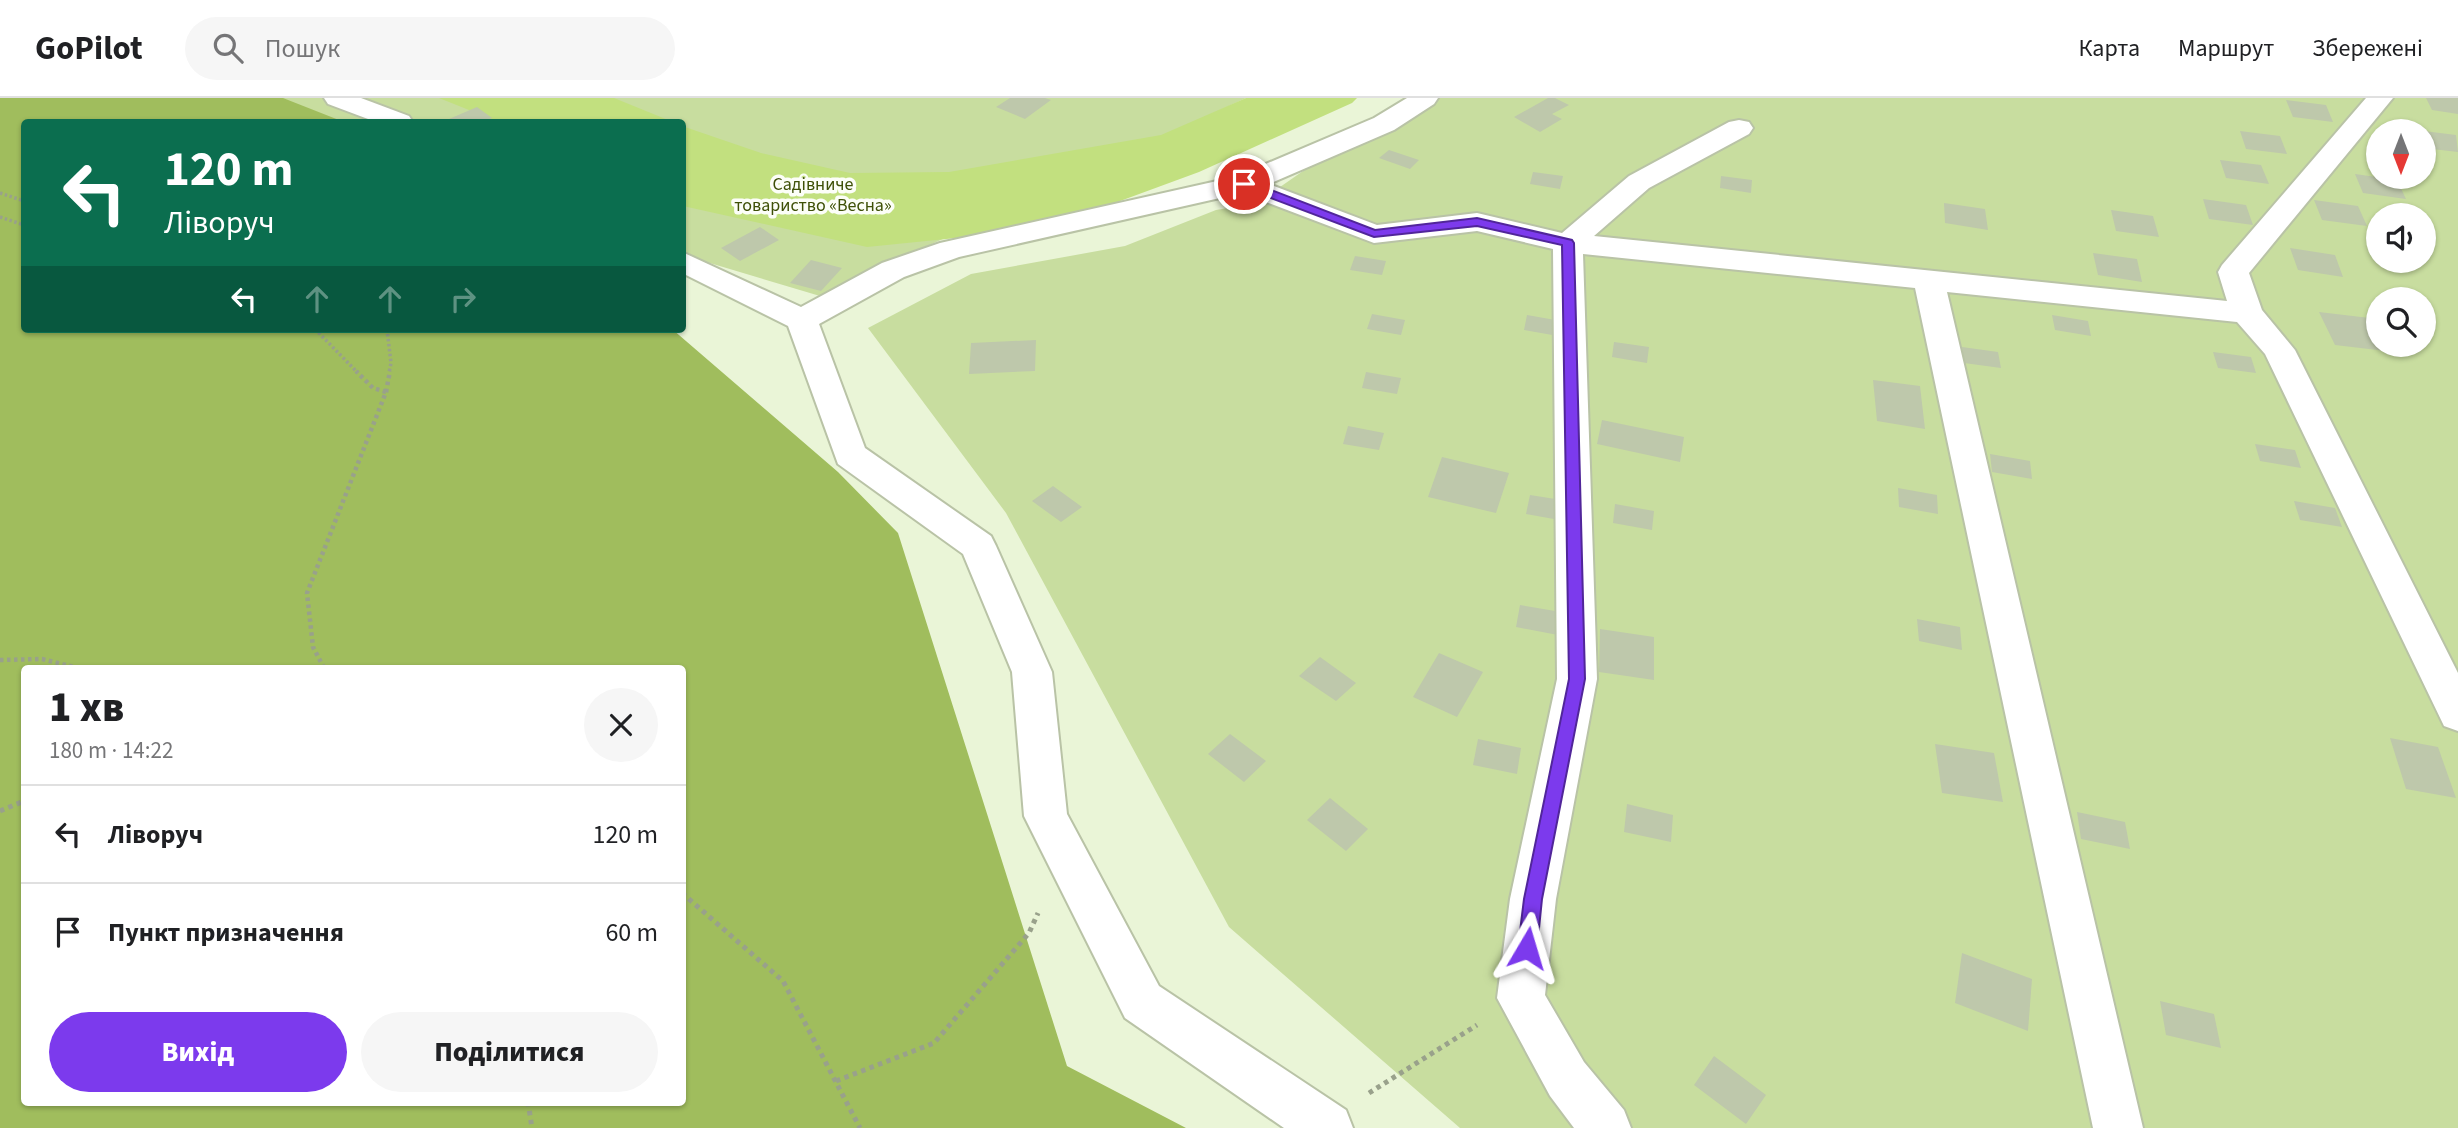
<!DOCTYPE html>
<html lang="uk">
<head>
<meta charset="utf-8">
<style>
  :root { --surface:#fff; --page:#f6f6f6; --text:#202124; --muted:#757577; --line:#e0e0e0; --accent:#7c3aed }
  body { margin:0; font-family:"Source Sans 3",sans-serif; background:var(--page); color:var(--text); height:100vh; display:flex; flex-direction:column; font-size:26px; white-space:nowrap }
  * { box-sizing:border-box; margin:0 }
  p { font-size:23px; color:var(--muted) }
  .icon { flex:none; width:38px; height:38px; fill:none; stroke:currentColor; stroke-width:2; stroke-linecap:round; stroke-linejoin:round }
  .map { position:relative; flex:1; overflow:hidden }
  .side { position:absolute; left:21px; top:567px; width:665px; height:441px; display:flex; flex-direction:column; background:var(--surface); border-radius:7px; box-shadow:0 2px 5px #0004 }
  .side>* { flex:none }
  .banner { position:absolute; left:21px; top:21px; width:665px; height:214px; border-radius:7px; box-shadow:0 2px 5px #0004; background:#0b6e4f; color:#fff; overflow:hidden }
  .needle { width:46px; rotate:180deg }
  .buttons { position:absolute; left:2366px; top:21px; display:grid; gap:14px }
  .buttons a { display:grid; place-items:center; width:70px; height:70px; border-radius:50%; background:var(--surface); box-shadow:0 2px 5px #0004; font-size:35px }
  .pin { position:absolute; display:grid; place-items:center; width:60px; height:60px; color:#fff; margin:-30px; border:4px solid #fff; border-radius:50%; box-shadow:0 2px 7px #0007 }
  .me { position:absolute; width:77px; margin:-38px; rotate:7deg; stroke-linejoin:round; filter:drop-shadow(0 0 5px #0008) }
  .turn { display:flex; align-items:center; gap:24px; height:147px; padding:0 28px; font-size:32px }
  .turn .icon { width:91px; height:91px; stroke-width:2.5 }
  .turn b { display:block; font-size:49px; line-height:60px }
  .lanes { display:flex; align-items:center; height:66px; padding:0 28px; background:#0003; justify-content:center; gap:35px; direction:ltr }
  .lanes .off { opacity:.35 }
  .round { display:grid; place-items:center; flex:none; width:74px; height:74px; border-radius:37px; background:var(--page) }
  .overview { display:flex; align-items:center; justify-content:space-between; height:119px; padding:0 28px }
  h1 { font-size:42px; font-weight:800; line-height:52px }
  .button { display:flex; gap:14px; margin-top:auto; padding:14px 28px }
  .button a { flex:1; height:80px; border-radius:42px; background:var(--accent); color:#fff; font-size:28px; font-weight:800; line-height:80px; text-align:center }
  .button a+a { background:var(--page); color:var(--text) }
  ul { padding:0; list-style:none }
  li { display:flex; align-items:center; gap:21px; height:98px; padding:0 28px; border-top:2px solid var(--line) }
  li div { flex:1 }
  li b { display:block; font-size:26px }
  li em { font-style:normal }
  header { display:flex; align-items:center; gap:42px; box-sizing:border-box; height:98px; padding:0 35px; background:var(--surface); border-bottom:2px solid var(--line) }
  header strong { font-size:33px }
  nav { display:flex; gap:38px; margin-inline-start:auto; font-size:24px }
  .search { width:490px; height:63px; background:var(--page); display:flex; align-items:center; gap:18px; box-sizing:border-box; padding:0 24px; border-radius:38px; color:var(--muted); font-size:26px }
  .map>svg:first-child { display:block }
  .green { fill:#c8dd9f; fill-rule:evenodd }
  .forest { fill:#a0bd5d; fill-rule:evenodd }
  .water { fill:#c2e07f }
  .building { fill:#bec8ab }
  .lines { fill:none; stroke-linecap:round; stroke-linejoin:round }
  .minor-casing { stroke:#b9c3a6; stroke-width:4 }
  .path-far2 { stroke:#99a18b; stroke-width:3.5; stroke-dasharray:2.5 2.5; stroke-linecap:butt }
  .path-far1 { stroke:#99a18b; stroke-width:4.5; stroke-dasharray:3.5 3.5; stroke-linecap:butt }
  .path { stroke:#99a18b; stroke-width:5; stroke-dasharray:4.5 4.5; stroke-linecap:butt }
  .minor { fill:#fff; fill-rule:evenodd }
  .route { fill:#7c3aed; stroke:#51269a; stroke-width:2 }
  .labels { text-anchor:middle; stroke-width:7; stroke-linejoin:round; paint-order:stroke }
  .far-park-label { font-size:18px; fill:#3e5007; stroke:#fcfef8 }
</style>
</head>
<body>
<header>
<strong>GoPilot</strong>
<div class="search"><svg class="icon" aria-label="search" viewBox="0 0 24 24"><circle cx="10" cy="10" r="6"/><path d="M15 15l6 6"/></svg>Пошук</div>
<nav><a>Карта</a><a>Маршрут</a><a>Збережені</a></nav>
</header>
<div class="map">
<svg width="2458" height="1030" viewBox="0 0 2458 1030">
  <rect width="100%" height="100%" fill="#eaf5d7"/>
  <g class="green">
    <polygon points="162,0 1246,0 820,198 683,157 682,24 244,24"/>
    <path d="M1408,0h1050v1030h-998l-231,-201 -223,-414 -138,-185 103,-54 154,-28 91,-36 41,-7zM2378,33h46v46h-46zM2378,117h46v46h-46zM2378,201h46v46h-46z"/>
  </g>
  <path class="forest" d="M0,0h283l61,24h-320v207h648l166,143 60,61 169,533 119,62h-1186zM24,570h658v434h-658z"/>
  <g class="water">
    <polygon points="439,0 614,0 673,24 499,24"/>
    <polygon points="1246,0 1357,0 1352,5 1199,74 1044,131 867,149 683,108 682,28 761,55 850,75 949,74 1161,37"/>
  </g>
  <g class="building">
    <polygon points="1010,0 1045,0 1051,2 1025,21 996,9"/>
    <polygon points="1548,0 1555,0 1569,7 1552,16 1562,21 1540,34 1514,19"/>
    <polygon points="2426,0 2458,0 2458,16 2432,12"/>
    <polygon points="2286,2 2326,7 2333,24 2293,19"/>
    <polygon points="477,9 492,20 481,24 442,24"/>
    <polygon points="2240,33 2280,38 2287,56 2246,51"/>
    <polygon points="2424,33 2456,37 2458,54 2424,50"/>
    <polygon points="1389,52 1419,62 1410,71 1379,60"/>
    <polygon points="2220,62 2261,67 2269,86 2226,80"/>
    <polygon points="1533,74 1563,78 1560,91 1530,86"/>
    <polygon points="2355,76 2397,82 2406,101 2363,95"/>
    <polygon points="1721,78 1752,82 1751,95 1720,90"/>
    <polygon points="2203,101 2246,107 2253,127 2209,121"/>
    <polygon points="2314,102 2358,108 2367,128 2322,122"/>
    <polygon points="1944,105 1985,111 1988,132 1945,125"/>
    <polygon points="2111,112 2153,118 2159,139 2116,133"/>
    <polygon points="760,129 779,142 740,163 721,150"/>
    <polygon points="2290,150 2335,157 2343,179 2298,172"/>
    <polygon points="2093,155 2137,161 2142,184 2098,177"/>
    <polygon points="1355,158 1386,163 1382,177 1350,172"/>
    <polygon points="811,162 842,170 821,193 790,185"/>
    <polygon points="2319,214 2378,221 2378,247 2406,247 2411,256 2335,247"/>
    <polygon points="1372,216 1405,222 1401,237 1367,231"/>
    <polygon points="1527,217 1561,223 1558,238 1524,232"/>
    <polygon points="2052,217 2088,223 2091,238 2055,232"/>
    <polygon points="1036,242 1035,273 969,276 971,245"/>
    <polygon points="1614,244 1649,249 1647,265 1612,259"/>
    <polygon points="1962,249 1998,254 2001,270 1964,265"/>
    <polygon points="2213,254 2251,259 2256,275 2218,270"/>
    <polygon points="1366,274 1401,280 1397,296 1362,290"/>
    <polygon points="1873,282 1920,288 1925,331 1877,323"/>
    <polygon points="1602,322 1684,339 1680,364 1597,346"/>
    <polygon points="1348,328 1384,335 1379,352 1343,346"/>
    <polygon points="2255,346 2295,352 2301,370 2260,363"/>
    <polygon points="1990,356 2030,363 2032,381 1992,374"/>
    <polygon points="1442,359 1509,375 1496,415 1428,399"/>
    <polygon points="1053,388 1082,409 1061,424 1032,403"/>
    <polygon points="1898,390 1937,397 1938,416 1899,409"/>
    <polygon points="1530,397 1568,403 1565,423 1526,416"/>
    <polygon points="2294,403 2335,410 2342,429 2300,422"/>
    <polygon points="1615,406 1654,413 1652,432 1613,425"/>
    <polygon points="1520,507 1561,514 1558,537 1516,529"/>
    <polygon points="1917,521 1960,529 1962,552 1919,543"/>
    <polygon points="1600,531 1654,539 1654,582 1599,574"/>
    <polygon points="1439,555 1483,574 1457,619 1413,599"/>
    <polygon points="1320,559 1356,585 1336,603 1299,578"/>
    <polygon points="1230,636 1266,663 1244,684 1208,656"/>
    <polygon points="2390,640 2438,649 2456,700 2406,691"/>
    <polygon points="1478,641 1521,650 1517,676 1473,667"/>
    <polygon points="1935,646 1994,655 2003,704 1942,695"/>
    <polygon points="1330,700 1368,731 1346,753 1307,722"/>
    <polygon points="1627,706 1673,717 1671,744 1624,734"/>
    <polygon points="2077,714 2125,724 2130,751 2081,741"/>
    <polygon points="1962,855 2032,881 2028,933 1955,905"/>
    <polygon points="2160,903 2214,916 2221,950 2166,937"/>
    <polygon points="1714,958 1766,997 1746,1026 1694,987"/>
  </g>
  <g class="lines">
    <defs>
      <g id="minor">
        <polygon points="324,0 361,0 409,18 413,24 376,24 328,6"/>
        <polygon points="1407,0 1438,0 1434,6 1394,32 1269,86 1377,127 1477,115 1562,135 1629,78 1729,24 1739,22 1749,24 1753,30 1749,36 1649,90 1594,138 2227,203 2218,174 2222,167 2366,0 2393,0 2249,175 2262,212 2295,252 2458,575 2458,633 2444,628 2265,256 2237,224 1947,194 2143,1030 2093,1030 1915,190 1583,156 1597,581 1556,801 1545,897 1584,964 1624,1012 1631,1030 1574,1030 1550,998 1497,900 1510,801 1557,581 1553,151 1477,133 1374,145 1242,95 959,159 904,179 819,226 865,350 991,438 996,448 1052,574 1067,716 1159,888 1346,1012 1353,1030 1284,1030 1125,920 1024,718 1012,574 963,456 838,366 788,228 682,175 682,154 801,209 882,165 940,145 1235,79 1374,20"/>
      </g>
    </defs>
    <use href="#minor" class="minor-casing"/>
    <g class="path-far2">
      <polyline points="0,95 24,103"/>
      <polyline points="0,119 24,127"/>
      <polyline points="315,231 358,275"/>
      <polyline points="387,231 391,265 389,275"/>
    </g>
    <g class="path-far1">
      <polyline points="386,294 390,273"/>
      <polyline points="0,562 42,561 78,570"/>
      <polyline points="324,570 313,549 307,495 386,294 373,290 356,273"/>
    </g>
    <g class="path">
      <polyline points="0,713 24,703"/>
      <polyline points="682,795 783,883 860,1030"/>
      <polyline points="836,983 934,945 1029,835 1038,815"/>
      <polyline points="1369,995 1477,927"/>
      <polyline points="528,1004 532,1030"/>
    </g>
    <use href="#minor" class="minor"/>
  </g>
  <polygon class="route" points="1239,83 1248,83 1375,132 1477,120 1572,142 1574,145 1585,581 1542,801 1537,850 1534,857 1527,859 1520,857 1518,850 1524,801 1569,581 1562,147 1477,128 1374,139 1239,88"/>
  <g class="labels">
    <g class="far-park-label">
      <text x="813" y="92">Садівниче<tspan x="813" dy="21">товариство «Весна»</tspan></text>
    </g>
  </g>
</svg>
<div class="buttons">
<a><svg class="needle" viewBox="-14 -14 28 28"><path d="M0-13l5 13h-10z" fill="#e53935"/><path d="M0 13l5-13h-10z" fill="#757577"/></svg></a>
<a><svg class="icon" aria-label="sound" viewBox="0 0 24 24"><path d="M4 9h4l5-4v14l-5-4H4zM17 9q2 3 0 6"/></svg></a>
<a><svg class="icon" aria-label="search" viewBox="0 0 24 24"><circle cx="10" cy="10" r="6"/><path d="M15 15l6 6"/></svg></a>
</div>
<div class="pin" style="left:1244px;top:86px;background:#d93025"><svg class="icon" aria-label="arrive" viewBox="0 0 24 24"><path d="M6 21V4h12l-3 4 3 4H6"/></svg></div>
<svg class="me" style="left:1527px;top:850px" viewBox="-20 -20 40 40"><path d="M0-17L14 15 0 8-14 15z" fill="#7c3aed" stroke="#fff" stroke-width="4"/></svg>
<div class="banner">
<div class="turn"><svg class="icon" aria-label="left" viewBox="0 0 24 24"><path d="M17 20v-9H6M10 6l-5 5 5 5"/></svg><div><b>120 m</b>Ліворуч</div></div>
<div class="lanes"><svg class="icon" aria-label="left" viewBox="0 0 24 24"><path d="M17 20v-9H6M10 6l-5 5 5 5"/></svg><svg class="icon off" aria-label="ahead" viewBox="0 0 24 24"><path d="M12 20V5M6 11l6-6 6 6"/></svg><svg class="icon off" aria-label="ahead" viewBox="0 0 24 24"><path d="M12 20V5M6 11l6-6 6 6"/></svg><svg class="icon off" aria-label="right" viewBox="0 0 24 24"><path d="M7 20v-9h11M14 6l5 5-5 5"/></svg></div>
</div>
<section class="side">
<div class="overview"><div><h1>1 хв</h1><p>180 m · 14:22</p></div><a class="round"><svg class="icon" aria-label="close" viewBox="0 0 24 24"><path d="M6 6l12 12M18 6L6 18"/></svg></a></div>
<ul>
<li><svg class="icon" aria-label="left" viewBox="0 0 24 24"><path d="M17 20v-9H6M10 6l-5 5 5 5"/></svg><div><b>Ліворуч</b></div><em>120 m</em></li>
<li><svg class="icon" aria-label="arrive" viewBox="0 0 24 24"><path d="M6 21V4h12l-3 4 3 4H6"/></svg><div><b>Пункт призначення</b></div><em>60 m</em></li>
</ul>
<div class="button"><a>Вихід</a><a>Поділитися</a></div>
</section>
</div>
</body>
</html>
